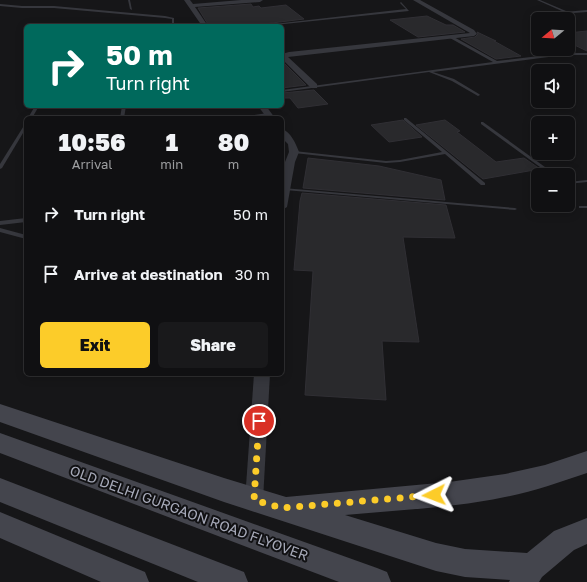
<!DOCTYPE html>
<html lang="en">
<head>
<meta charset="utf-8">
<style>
  :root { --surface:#101012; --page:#19191b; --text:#f1f3f6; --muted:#9c9d9f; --line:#303032; --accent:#fccc29 }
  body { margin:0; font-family:"Golos Text",sans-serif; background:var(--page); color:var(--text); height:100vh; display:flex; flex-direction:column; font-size:15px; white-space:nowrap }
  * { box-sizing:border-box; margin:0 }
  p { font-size:13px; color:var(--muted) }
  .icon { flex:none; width:22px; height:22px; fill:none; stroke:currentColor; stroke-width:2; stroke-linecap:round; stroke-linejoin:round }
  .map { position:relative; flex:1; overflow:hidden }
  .side { position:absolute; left:24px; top:116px; width:260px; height:260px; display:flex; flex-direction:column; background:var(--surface); border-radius:6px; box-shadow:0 2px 10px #0003,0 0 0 1px var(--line) }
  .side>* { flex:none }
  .top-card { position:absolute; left:24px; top:24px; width:260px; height:84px; border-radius:6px; box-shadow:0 2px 10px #0003,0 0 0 1px var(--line); background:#00695c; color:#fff; overflow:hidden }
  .needle { width:26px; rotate:252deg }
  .controls { position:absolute; left:531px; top:12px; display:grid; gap:8px }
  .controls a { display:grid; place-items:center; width:44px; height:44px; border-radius:6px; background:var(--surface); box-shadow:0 2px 10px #0003,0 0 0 1px var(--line); font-size:20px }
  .pin { position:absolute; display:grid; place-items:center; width:34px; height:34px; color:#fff; margin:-17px; border:2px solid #fff; border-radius:50%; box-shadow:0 1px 4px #0007 }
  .me { position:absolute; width:44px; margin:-22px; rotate:267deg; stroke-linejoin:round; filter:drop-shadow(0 0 3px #0008) }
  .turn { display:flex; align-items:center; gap:14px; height:84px; padding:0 16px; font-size:18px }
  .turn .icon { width:52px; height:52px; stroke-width:2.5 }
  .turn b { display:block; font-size:28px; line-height:34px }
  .eta { display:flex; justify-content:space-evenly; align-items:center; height:68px; text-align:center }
  .eta b { font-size:24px; font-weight:800; line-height:28px }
  .button { display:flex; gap:8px; margin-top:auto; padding:8px 16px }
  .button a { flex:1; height:46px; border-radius:6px; background:var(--accent); color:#111; font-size:16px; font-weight:800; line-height:46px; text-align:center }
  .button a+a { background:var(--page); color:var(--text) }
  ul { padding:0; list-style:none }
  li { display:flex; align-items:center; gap:12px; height:60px; padding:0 16px }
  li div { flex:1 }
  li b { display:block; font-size:15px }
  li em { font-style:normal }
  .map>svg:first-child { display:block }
  .building { fill:#29292c; stroke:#302f34 }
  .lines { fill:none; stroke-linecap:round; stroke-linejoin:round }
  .lane { fill:#36373d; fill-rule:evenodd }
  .street { fill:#36373d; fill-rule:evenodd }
  .secondary { fill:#44454d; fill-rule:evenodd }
  .route { stroke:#fccc29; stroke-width:7; stroke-dasharray:0 12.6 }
  .labels { text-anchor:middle; stroke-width:4; stroke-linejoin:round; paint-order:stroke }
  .near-street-label { font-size:14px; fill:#a7aab9; stroke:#111113 }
</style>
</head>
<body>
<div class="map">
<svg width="587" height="582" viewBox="0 0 587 582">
  <rect width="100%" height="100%" fill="#161618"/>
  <g class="building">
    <polygon points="251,4 253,7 259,6 261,8 286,5 304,19 256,25 255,26 209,26 198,8"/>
    <polygon points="427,16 446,25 453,25 465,32 418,37 390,20"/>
    <polygon points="587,31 587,51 568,42 568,33"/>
    <polygon points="477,32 496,41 494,41 521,56 496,59 461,39 475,37 478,34"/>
    <polygon points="282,61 306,85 282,88"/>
    <polygon points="314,90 328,104 298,108 290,98 282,98 282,93"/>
    <polygon points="403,120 422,137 389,142 371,125"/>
    <polygon points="445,120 460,131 457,132 496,162 524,158 540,169 483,179 416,125"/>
    <polygon points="308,158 379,166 441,180 445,200 303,188"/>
    <polygon points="302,193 446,205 455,238 403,237 419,342 382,341 386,400 305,395 313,271 294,270 300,201"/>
  </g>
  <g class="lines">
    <g class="lane">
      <polygon points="128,0 130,0 132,10 130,9"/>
      <polygon points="537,0 540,0 566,11 564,12"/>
      <polygon points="401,2 409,11 265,26 256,26 406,9 400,3"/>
      <polygon points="0,4 22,6 54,6 165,16 174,18 174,26 172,26 172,19 165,18 54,8 22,8 0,6"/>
      <polygon points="587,10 587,12 531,16 530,15"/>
      <polygon points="450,36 452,36 497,61 564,53 587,53 587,55 564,55 433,72 454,79 479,94 480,95 478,96 452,81 429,72 282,92 282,90 493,62 450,38"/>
      <polygon points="35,106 39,106 32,118 28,118"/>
      <polygon points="122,106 126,106 124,118 120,118"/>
      <polygon points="167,106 174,106 167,108 165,107"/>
      <polygon points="268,113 269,113 269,115 249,118 239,118 241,117"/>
      <polygon points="404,118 406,118 485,183 485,185 481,185 445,154 400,162 386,163 294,153 292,152 294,151 386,161 400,160 442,152 404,120"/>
      <polygon points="481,122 483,122 556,175 551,175 481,124"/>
      <polygon points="25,124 26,124 26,128 2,168 0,169 0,164"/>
      <polygon points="587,180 587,182 568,184 568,182"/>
      <polygon points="283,188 515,208 517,209 515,210 285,190 283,189"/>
      <rect x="579" y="206" width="8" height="2"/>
      <polygon points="26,218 26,222 0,225 0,221"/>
      <polygon points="0,228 26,235 26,239 0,232"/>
    </g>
    <g class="street">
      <polygon points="184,0 190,0 193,4 241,0 263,0 260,2 195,7 208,26 202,26"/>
      <polygon points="413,0 420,0 474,30 477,34 474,36 288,57 317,84 317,88 311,88 282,59 282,54 289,52 470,33"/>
      <polygon points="258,106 266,106 275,118 267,118"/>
      <path d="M282,129c9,3 14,15 17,23l-4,10 -8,45 -5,3v-31l3,-17 4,-10 -1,-8 -6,-6z"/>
      <polygon points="254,374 270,374 263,500 261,506 254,509 247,506 245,500"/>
    </g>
    <g class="secondary">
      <path d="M0,404l224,74 62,19 163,-15 56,-8 40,-9 42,-14v22c-27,9 -54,19 -82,24 -52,11 -107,13 -160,18l91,28 29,6 62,4 27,-22 33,-13v26l-13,6 -32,27 -3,5h-30l1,-2 -45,-3 -29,-6 -212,-69 -224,-80z"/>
      <polygon points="0,433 377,568 387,572 391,582 339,582 0,453"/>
      <polygon points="0,478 244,572 248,582 198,582 0,502"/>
      <polygon points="0,512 145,572 149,582 101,582 0,538"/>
    </g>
  </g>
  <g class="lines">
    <polyline class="route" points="259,421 254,500 282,508 434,495"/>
  </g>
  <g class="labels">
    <g class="near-street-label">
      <text transform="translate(189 513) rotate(20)" y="5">OLD DELHI GURGAON ROAD FLYOVER</text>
    </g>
  </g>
</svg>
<div class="controls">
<a><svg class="needle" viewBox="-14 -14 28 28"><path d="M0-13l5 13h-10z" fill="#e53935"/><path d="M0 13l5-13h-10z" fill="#9c9d9f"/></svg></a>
<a><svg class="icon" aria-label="sound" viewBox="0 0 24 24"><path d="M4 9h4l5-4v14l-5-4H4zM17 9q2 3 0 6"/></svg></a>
<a>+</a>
<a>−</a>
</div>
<div class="pin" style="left:259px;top:421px;background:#d93025"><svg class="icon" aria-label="arrive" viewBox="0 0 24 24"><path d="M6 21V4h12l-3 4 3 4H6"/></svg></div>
<svg class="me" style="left:434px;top:495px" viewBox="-20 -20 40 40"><path d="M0-17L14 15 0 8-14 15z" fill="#fccc29" stroke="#fff" stroke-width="4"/></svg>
<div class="top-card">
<div class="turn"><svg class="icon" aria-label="right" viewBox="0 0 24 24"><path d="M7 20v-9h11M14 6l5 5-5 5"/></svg><div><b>50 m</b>Turn right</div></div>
</div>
<section class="side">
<div class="eta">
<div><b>10:56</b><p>Arrival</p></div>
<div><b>1</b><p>min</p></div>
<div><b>80</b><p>m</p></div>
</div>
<ul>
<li><svg class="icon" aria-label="right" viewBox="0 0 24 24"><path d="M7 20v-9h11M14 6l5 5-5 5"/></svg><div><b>Turn right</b></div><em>50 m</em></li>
<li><svg class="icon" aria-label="arrive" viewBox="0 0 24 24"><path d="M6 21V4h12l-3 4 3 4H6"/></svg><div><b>Arrive at destination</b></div><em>30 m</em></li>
</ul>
<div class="button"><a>Exit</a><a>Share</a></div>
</section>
</div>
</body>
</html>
